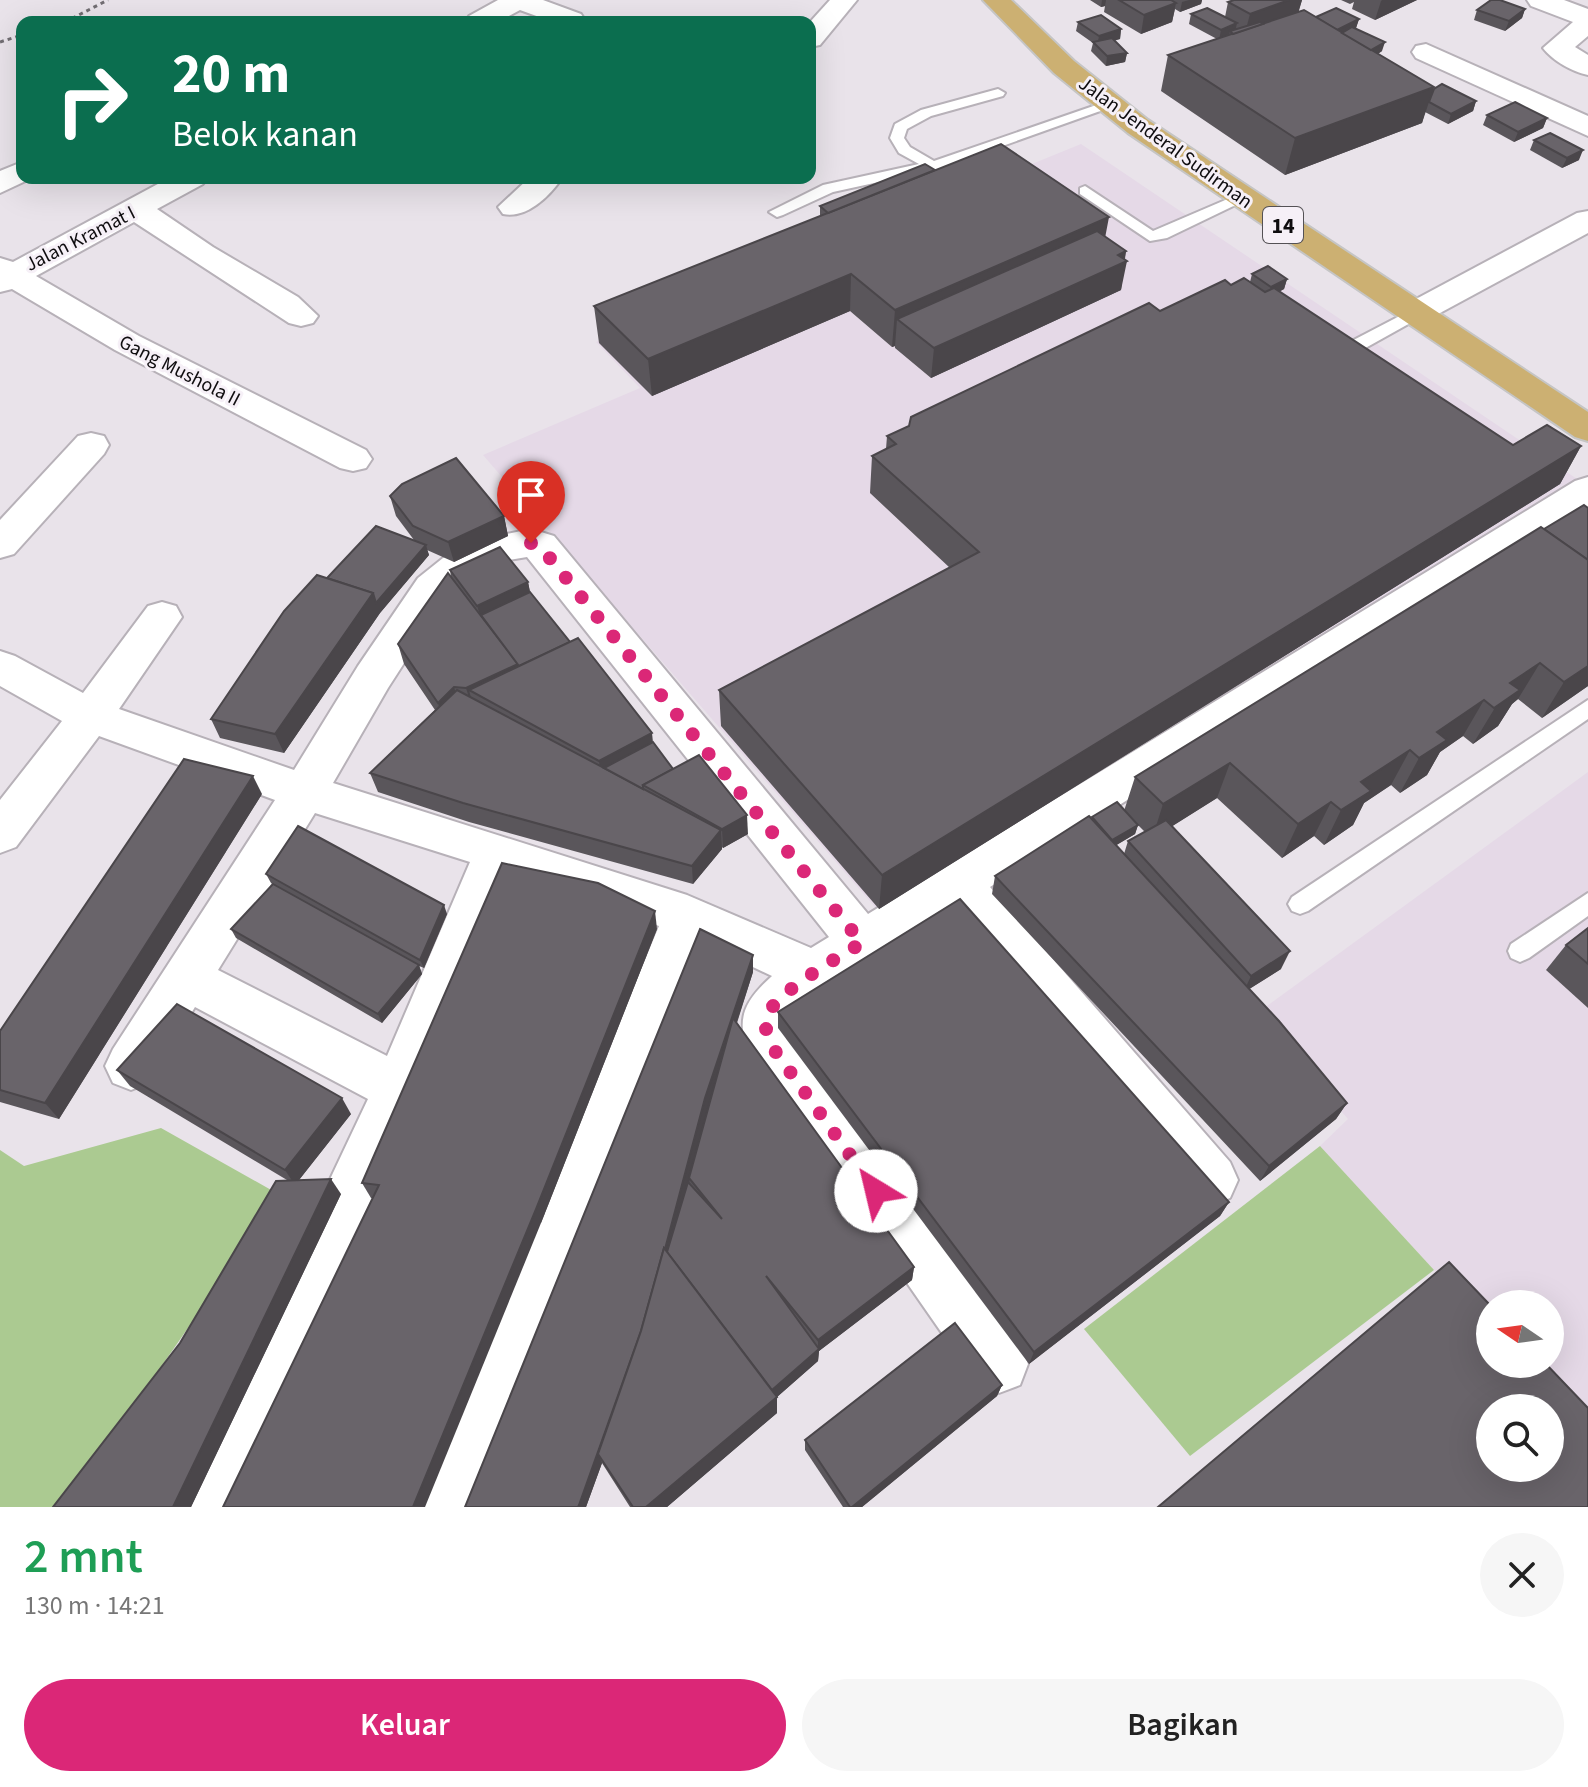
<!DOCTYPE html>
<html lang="id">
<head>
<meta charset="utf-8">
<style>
  :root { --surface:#fff; --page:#f6f6f6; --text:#222; --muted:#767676; --accent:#db2777 }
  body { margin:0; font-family:"Source Sans 3",sans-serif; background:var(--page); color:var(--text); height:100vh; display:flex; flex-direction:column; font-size:30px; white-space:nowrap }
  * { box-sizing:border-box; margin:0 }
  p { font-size:26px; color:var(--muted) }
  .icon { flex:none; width:44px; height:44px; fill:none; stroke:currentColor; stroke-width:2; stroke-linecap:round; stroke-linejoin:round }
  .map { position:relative; height:1507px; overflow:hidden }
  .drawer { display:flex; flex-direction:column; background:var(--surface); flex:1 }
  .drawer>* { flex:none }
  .top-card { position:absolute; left:16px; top:16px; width:800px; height:168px; border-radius:16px; box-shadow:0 8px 32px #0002; background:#0b6e4f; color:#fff; overflow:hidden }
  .needle { width:52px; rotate:283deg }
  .tools { position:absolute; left:1476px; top:1290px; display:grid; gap:16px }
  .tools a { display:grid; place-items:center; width:88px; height:88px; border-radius:50%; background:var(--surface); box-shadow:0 8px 32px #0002; font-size:40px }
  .pin { position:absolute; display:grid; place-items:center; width:68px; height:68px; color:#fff; margin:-82px -34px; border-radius:50% 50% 50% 0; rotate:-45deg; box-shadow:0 0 8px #0007 }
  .pin .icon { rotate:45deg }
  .me { position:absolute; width:88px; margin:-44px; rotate:324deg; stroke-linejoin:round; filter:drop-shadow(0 0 6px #0008) }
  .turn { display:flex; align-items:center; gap:28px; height:168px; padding:0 24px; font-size:36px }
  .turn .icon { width:104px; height:104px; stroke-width:2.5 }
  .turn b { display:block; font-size:56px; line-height:68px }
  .round { display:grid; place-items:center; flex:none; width:84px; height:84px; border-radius:42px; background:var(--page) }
  .summary { display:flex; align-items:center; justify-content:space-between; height:136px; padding:0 24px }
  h1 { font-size:48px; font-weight:600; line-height:60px; color:#1e9e55 }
  .cta { display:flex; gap:16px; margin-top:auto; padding:16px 24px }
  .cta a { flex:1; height:92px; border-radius:48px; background:var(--accent); color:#fff; font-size:32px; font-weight:600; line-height:92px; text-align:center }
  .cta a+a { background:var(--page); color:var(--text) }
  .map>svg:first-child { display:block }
  .built { fill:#e5d9e7 }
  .green { fill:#abca91 }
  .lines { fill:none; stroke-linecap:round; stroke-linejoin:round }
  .service-casing { stroke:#b7b1b8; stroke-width:4 }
  .minor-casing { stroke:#b7b1b8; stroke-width:4 }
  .trunk-casing { stroke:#c5c5c5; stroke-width:4 }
  .path { stroke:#716d72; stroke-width:3; stroke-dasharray:4 4; stroke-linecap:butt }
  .service { fill:#fff; fill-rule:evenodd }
  .minor { fill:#fff; fill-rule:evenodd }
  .trunk { fill:#ccb072; fill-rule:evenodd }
  .wall { fill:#5a565b; fill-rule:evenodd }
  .shaded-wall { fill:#4a464a }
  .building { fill:#69646a; stroke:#4a464a; stroke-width:2; fill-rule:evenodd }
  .route { stroke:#db2777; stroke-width:14; stroke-dasharray:0 25.2 }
  .labels { text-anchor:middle; stroke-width:6; stroke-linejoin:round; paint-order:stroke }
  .far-street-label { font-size:20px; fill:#0f0d0f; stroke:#f6f0f7 }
  .shield { fill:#f6f0f7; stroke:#545155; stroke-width:2 }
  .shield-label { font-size:22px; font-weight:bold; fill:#0f0d0f }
</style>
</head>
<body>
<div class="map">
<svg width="1588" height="1507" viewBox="0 0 1588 1507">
  <rect width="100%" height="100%" fill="#e9e3ea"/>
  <g class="built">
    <polygon points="1081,144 1577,479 881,914 483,455 640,388 596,342"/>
    <polygon points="1588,772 1588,1439 1520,1364 1550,1364 1550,1304 1490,1304 1490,1331 1320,1146 1348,1119 1256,1014"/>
  </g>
  <g class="green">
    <polygon points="161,1128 280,1195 64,1507 0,1507 0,1150 24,1166"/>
    <polygon points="1320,1146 1434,1270 1190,1456 1084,1329"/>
  </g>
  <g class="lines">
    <defs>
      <g id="service">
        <polygon points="998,89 1005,93 1003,96 931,116 907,129 904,138 910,147 934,161 1105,102 1110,101 1117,105 938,169 833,192 783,215 777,217 769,212 823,185 919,164 899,153 890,138 895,124 921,110"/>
        <polygon points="1085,186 1153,231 1237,195 1247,195 1250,198 1167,238 1150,241 1080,194 1080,188"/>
        <polygon points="1415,308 1423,313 1421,317 1360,351 1368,367 1359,372 1353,371 1341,349 1344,345"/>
        <polygon points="1588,700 1588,719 1308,911 1300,914 1292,911 1288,904 1292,897"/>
        <polygon points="1588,893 1588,916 1529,958 1520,962 1511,958 1508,951 1511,944"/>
      </g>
      <g id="minor">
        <polygon points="498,0 543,0 581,14 585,20 553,22 520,10 498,22 465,22 469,16"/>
        <polygon points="830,0 857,0 820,45 810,47 810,22"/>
        <path d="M1527,0h37l24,9v27l-13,11 13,8v20c-15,-3 -35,-14 -45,-27l30,-26 -42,-16z"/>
        <polygon points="1426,44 1588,116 1588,136 1416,58 1412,52 1416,46"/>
        <polygon points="22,162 22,178 32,178 0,193 0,171"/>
        <polygon points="169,178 207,178 203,184 157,209 213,247 298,297 318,316 313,323 301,326 289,323 134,222 36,276 139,336 366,450 372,459 366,468 353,471 340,468 115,350 12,289 0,292 0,258 13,262"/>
        <path d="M529,178h33c-13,19 -36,41 -59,36l-5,-7z"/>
        <polygon points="1588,211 1588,233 1427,320 1415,323 1403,320 1398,313 1403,306 1577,213"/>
        <polygon points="91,433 104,436 109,445 104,454 14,554 0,558 0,520 78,436"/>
        <path d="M1588,477v31l-598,379 240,275 8,18 -8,18 -19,8 -19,-8 -240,-287 -125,80 -35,32 2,13 226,307 8,21 -8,21 -21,8 -21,-8 -226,-325c-17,-38 -11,-56 20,-84l-72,-34 -219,565h-62l240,-581 -149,-51 -85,214 -187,418h-63l193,-408 -173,-92 -46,76 -18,7 -18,-7 -8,-17 8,-17 162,-249 -176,-64 -83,111 -16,6v-53l62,-79 -62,-35v-35l15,5 68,37 65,-87 14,-4 14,4 6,11 -63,92 175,61 64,-104 60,-88 25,-20 44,-20 44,-9 23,7 314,378 707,-433zM527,557l302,380 -18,11 -124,-53 -354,-112 55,-95 58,-90 25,-20 38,-18zM315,813l155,49 -83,194 -169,-86z"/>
      </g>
      <polygon id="trunk" points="983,0 1011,0 1074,61 1148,120 1588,412 1588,441 1575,437 1128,133 1054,73"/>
    </defs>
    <use href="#service" class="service-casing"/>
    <use href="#minor" class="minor-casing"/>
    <use href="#trunk" class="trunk-casing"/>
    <g class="path">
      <polyline points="65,22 108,0"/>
      <polyline points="0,42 22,35"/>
    </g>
    <use href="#service" class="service"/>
    <use href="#minor" class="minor"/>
    <use href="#trunk" class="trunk"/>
  </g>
  <g class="wall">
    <polygon points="1090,0 1202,0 1201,4 1180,12 1175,9 1172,22 1141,34 1104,12 1105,6 1101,7"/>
    <polygon points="1234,0 1302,0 1298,12 1316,17 1359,19 1356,28 1382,51 1378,54 1434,89 1476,101 1473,111 1448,124 1425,112 1422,123 1285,175 1161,91 1168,55 1217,39 1189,24 1191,14 1225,17 1228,2"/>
    <polygon points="1341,0 1417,0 1375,20 1352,9 1354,2 1350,4"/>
    <polygon points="1525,9 1522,18 1505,31 1474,20 1477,10"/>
    <polygon points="1078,22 1121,29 1120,39 1114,40 1127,53 1125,62 1106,66 1091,51 1093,43 1076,31"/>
    <polygon points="1487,115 1547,118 1543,128 1514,142 1483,125"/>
    <polygon points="1534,140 1579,160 1562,168 1530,150"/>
    <polygon points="935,170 1105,237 1126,251 1121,290 931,378 895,348 895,346 892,347 850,311 652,396 599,343 594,306 820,216 820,206"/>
    <polygon points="1252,274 1287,279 1284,289 1279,292 1513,445 1581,446 1560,484 879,909 721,726 719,690 950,568 870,493 872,456 886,449 887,436 1160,311 1231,285 1250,282"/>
    <polygon points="390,496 504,516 508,536 454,562 427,550 429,555 380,613 284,753 220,738 211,719 414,540 396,516"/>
    <path d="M1588,508v178l-46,32 -24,-19 -6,5 -14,22 -25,18 -10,-8 -23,16 -13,23 -27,18 -9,-8 -27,18 -11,22 -29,20 -10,-9 -32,22 -65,-60 -45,28 109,143 -32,20 98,114 -11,16 -76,62 -268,-287 3,-18 96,-57 1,-2 32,-6 11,-34 409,-248zM1138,825l7,7 -17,9 -4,13 -8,-9 19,-11z"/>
    <polygon points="450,570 528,582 530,592 673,769 748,834 723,848 722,847 722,849 693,884 469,822 378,792 370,773 435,710 404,664 398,644 451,577"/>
    <polygon points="262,794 59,1119 0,1102 0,1031"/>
    <polygon points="266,874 447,914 424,968 419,966 422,974 382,1023 236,938 231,929 273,884 271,883"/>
    <polygon points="1588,928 1588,1008 1546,970 1566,945"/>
    <polygon points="657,929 541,1223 371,1198 362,1183"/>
    <polygon points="753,955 753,972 737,1023 914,1267 912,1280 819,1351 818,1361 777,1397 777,1413 667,1507 630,1507 602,1463 586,1507 465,1507"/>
    <polygon points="778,1012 1229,1202 1220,1216 1029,1364 778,1028"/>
    <polygon points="117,1070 351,1114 299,1180 341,1194 191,1507 53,1507 180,1343 287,1180 130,1086"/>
    <polygon points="1002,1385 997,1396 862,1507 843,1507 805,1450 805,1440"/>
  </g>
  <g class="shaded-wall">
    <polygon points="1102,0 1106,0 1105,6 1101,7"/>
    <polygon points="1189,0 1202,0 1201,4 1180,12 1182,2"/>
    <polygon points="1289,0 1302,0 1298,14 1245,33 1250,14"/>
    <polygon points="1382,0 1417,0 1375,20 1381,1"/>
    <polygon points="1176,3 1172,22 1141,34 1144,15"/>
    <polygon points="1525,9 1522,18 1505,31 1509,21"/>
    <polygon points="1359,19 1356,28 1333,40 1336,30"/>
    <polygon points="1237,23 1235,33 1230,31 1229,36 1219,40 1221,30"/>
    <polygon points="1121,29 1120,39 1097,46 1099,36"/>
    <polygon points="1385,42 1382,51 1361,64 1364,54"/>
    <polygon points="1127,53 1125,62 1106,66 1107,56"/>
    <polygon points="1434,87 1422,123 1285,175 1295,138"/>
    <polygon points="1476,101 1473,111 1448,124 1451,114"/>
    <polygon points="1547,118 1543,128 1514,142 1518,132"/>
    <polygon points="1583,150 1579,160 1562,168 1567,158"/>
    <polygon points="1109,217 1102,254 897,319 895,346 892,347 895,310"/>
    <polygon points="1126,251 1124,262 1127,261 1121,290 931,378 934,348"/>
    <polygon points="851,274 850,311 652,396 648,359"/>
    <polygon points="1287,279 1284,289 1268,297 1271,287"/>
    <polygon points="1581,446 1560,484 879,909 882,875"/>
    <polygon points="504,516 508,536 454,562 448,542"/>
    <polygon points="426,545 429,555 380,613 284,753 275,734 373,593"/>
    <polygon points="528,582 532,602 480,615 477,606"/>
    <polygon points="1540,663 1518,699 1512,704 1498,726 1473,744 1510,683"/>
    <polygon points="518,664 522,683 469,690 473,706 472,707 466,688"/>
    <polygon points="1588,666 1588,686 1542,718 1564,682"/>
    <polygon points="454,687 460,707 443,722 438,703"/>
    <polygon points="1484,700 1463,736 1440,752 1427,775 1400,793 1419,758 1437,732"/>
    <polygon points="652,733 654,752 600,770 599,761"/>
    <polygon points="1410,750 1391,785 1364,803 1353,825 1324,845 1341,810 1361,782"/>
    <polygon points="1230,763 1217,798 1152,839 1163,804"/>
    <polygon points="253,776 262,794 59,1119 45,1103"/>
    <polygon points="1331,802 1314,836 1282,858 1298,824"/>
    <polygon points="747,815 748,834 723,848 722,829"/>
    <polygon points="1138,825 1135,834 1110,849 1112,840"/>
    <polygon points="721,830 722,849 693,884 692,866"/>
    <polygon points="444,905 447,914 424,968 420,960"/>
    <polygon points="655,911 657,929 541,1223 425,1507 413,1507"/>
    <polygon points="1290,951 1281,969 1243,993 1251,976"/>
    <polygon points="753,955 753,972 707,1114 670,1256 598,1454 602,1463 586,1507 578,1507 705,1098"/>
    <polygon points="419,965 422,974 382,1023 378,1014"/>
    <polygon points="342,1098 351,1114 295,1185 285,1170"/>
    <polygon points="1347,1103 1336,1119 1260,1181 1269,1166"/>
    <polygon points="331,1179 341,1194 191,1507 173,1507"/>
    <polygon points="1229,1202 1220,1216 1029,1364 1034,1352"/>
    <polygon points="914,1267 912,1280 819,1351 818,1361 777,1397 777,1413 667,1507 646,1507 772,1390 818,1350 818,1340"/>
    <polygon points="1002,1385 997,1396 862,1507 852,1507"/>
  </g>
  <g class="building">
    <polygon points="1119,0 1171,0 1176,3 1144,15"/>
    <polygon points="1234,0 1289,0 1250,14 1228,2"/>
    <polygon points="1491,0 1500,0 1525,9 1509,21 1477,10"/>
    <polygon points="1207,8 1237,23 1221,30 1191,14"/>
    <polygon points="1336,8 1359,19 1337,30 1316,17"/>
    <polygon points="1304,10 1434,87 1295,138 1168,55"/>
    <polygon points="1101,15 1121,29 1099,36 1078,22"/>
    <polygon points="1260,22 1263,24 1233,34 1230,31"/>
    <polygon points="1352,27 1385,42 1371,50 1342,33"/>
    <polygon points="1112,38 1127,53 1107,56 1093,42"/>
    <polygon points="1442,84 1476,101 1451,114 1429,102 1434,89"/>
    <polygon points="1515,102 1547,118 1518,132 1487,115"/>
    <polygon points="1550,133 1583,150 1567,158 1534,140"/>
    <polygon points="1001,144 1109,217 895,310 851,274 648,359 594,306"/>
    <polygon points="925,164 935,170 828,213 820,206"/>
    <polygon points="1097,231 1126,251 1118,255 1127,261 934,348 897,319"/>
    <polygon points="1268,266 1287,279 1271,287 1252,274"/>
    <polygon points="1244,278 1265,292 1274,288 1513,445 1547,425 1581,446 882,875 719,690 979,552 872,456 896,444 887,436 909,426 911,417 1149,303 1160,311 1225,280 1231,285"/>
    <polygon points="456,458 504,516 448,542 413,526 390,496 402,484"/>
    <polygon points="1584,505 1588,508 1588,560 1544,529"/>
    <polygon points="376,526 426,545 376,603 373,593 327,578"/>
    <polygon points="1541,527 1588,560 1588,666 1564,682 1540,663 1510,683 1520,690 1494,708 1484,700 1437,732 1447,740 1419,758 1410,750 1361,782 1371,791 1341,810 1331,802 1298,824 1230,763 1163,804 1135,777"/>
    <polygon points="500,547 528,582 477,606 450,570"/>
    <polygon points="448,573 518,664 466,688 454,687 438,703 398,644"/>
    <polygon points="317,575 373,593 275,734 211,719 284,611"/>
    <polygon points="530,592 570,642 519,666 481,615"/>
    <polygon points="578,638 652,733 599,761 469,690"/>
    <polygon points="457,690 721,830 692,866 463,803 370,773"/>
    <polygon points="653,742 673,769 643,785 643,789 604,768"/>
    <polygon points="699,755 747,815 722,829 643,785"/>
    <polygon points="184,759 253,776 45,1103 0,1090 0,1031"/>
    <polygon points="1117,802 1138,825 1112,840 1092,817"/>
    <polygon points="1089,816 1279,1021 1347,1103 1269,1166 995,876"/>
    <polygon points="1166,820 1290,951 1251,976 1128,841"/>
    <polygon points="298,826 444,905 420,960 266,874"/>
    <polygon points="502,863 598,883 655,911 536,1209 413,1507 223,1507 379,1185 362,1183"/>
    <polygon points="273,884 419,965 378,1014 231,929"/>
    <polygon points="960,899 1229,1202 1034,1352 778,1012"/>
    <polygon points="1588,928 1588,964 1566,945"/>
    <polygon points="700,929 753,955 705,1098 665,1249 664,1248 641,1331 579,1505 578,1507 465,1507"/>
    <polygon points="177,1004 342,1098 285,1170 117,1070"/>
    <polygon points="733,1018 914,1267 818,1340 766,1276 819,1349 772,1390 667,1252 688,1182 722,1219 689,1178"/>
    <polygon points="331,1179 173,1507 53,1507 180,1343 276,1181"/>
    <polygon points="664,1248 777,1397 646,1507 633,1507 598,1454 641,1331"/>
    <path d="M1449,1262l41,43v59h56l42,44v99h-430zM1490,1408h60v60h-60z"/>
    <polygon points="955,1323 1002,1385 852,1507 850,1507 805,1440"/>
  </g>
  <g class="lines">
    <path class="route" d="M531,543l9,3 322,397c-22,13 -89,51 -96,75 -2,8 2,19 4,26l106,147"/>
  </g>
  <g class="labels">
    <g class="far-street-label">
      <text transform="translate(1166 142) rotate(36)" y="7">Jalan Jenderal Sudirman</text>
      <text transform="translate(80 238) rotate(-27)" y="7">Jalan Kramat I</text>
      <text transform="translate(180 370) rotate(27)" y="7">Gang Mushola II</text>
    </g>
    <rect class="shield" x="1263" y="207" width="40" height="36" rx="6"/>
    <g class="shield-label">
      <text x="1283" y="233">14</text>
    </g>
  </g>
</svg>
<div class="tools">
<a><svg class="needle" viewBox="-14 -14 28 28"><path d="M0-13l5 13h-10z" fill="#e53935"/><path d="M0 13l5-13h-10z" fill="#767676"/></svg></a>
<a><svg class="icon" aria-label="search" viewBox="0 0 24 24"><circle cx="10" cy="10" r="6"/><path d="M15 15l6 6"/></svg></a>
</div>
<div class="pin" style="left:531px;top:543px;background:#d93025"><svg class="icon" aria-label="arrive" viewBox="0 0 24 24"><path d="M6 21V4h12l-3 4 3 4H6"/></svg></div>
<svg class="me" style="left:876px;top:1191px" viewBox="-20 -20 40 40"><circle r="19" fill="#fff"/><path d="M0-13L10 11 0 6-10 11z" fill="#db2777"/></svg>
<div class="top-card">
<div class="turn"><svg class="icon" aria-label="right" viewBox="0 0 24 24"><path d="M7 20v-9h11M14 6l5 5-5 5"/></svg><div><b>20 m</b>Belok kanan</div></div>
</div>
</div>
<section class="drawer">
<div class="summary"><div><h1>2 mnt</h1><p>130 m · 14:21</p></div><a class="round"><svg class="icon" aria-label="close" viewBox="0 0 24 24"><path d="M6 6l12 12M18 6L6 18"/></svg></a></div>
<div class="cta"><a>Keluar</a><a>Bagikan</a></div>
</section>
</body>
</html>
